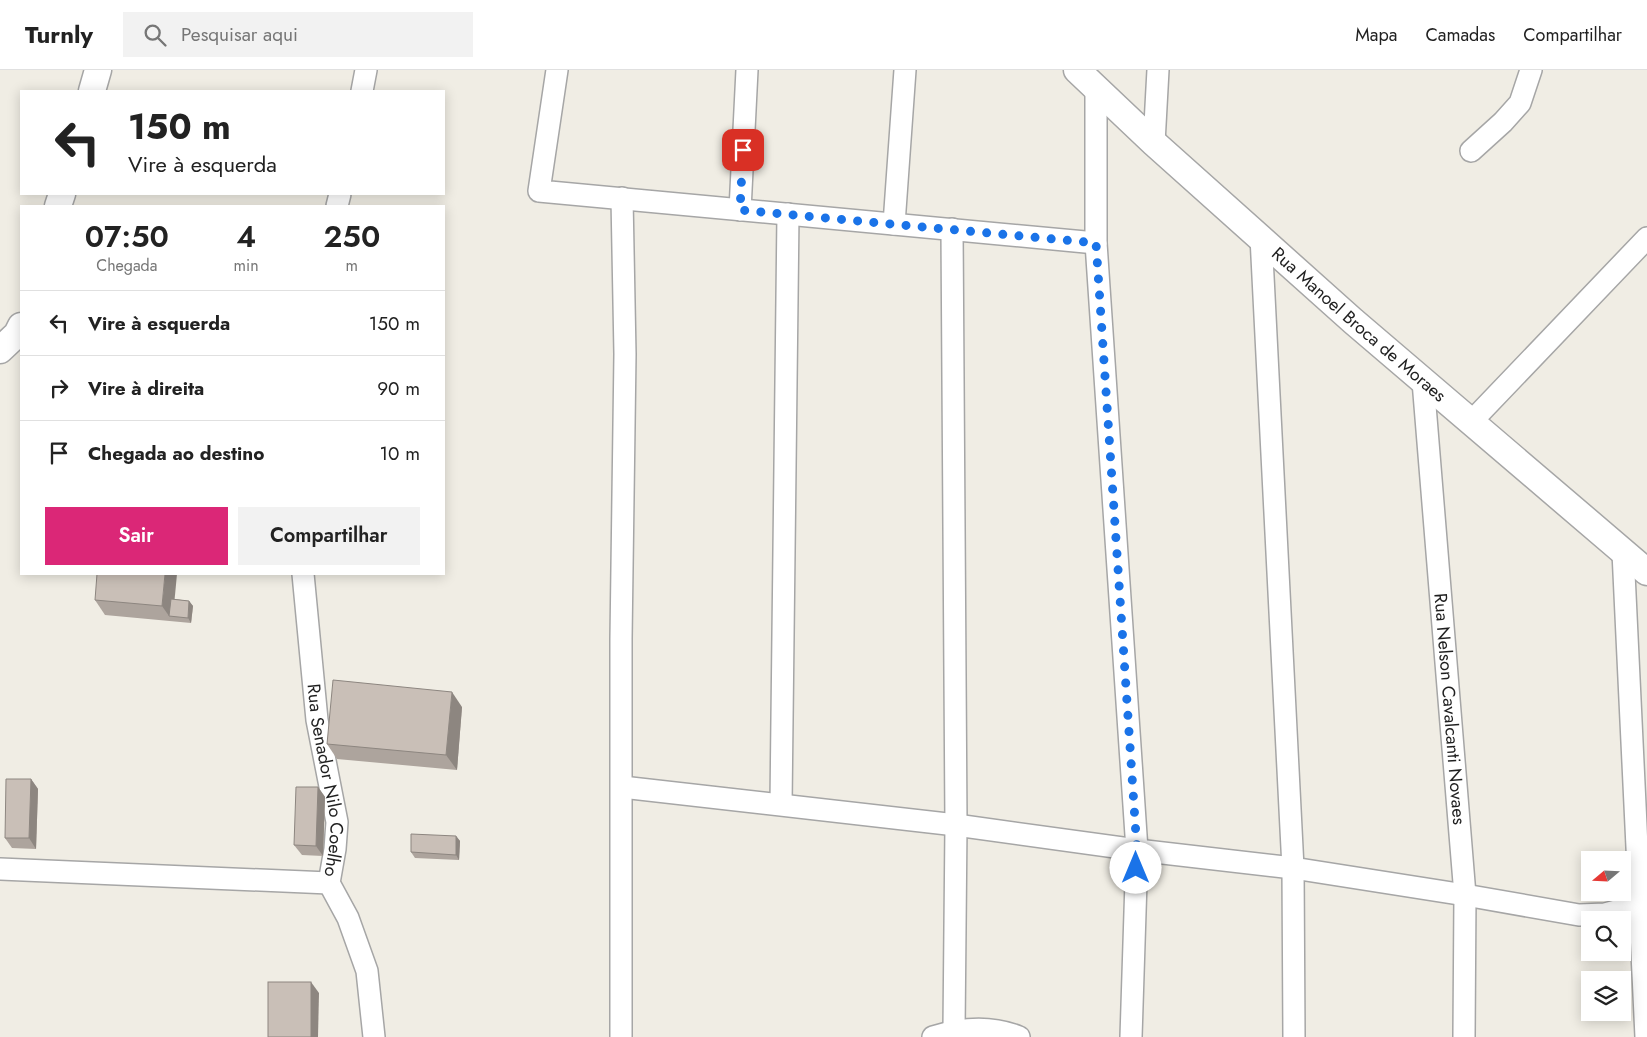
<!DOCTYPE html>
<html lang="pt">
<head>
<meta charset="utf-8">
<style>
  :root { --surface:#fff; --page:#f2f2f2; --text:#222; --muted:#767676; --line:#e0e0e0; --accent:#db2777 }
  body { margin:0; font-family:Jost,sans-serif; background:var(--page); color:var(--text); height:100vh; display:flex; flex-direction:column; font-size:19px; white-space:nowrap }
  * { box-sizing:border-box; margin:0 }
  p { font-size:16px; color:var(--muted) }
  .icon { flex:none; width:28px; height:28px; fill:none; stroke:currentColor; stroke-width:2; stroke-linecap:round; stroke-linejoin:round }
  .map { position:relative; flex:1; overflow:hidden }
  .panel { position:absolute; left:20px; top:135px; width:425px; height:370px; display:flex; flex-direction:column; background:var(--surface); border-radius:0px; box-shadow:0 2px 12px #0003 }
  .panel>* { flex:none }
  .guide { position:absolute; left:20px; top:20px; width:425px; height:105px; border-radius:0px; box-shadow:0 2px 12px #0003; background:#fff; color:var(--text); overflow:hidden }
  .needle { width:32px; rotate:251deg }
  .tools { position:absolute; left:1581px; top:781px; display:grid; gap:10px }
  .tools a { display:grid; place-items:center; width:50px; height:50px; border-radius:0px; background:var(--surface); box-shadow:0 2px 12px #0003; font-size:25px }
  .pin { position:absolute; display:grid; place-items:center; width:42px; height:42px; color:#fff; margin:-21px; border-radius:10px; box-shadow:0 2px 8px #0006 }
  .me { position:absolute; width:55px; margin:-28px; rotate:0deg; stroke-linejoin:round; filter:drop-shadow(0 0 4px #0008) }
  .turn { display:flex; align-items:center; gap:18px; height:105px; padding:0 25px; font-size:22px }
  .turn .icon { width:65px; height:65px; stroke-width:2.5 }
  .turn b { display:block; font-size:35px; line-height:42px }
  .eta { display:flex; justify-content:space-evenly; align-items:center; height:85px; text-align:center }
  .eta b { font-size:30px; font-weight:600; line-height:35px }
  .primary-button { display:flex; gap:10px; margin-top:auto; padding:10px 25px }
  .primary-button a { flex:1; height:58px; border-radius:0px; background:var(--accent); color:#fff; font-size:20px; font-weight:600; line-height:58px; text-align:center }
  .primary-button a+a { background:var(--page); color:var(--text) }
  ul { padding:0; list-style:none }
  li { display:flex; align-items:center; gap:15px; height:65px; padding:0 25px; border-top:1px solid var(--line) }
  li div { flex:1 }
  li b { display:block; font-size:19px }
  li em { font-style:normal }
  header { display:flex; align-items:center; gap:30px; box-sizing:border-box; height:70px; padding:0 25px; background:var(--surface); border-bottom:1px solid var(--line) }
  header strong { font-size:24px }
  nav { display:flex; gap:28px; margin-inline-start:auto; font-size:18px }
  .search { width:350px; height:45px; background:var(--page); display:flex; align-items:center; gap:12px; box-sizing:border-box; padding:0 18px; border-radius:0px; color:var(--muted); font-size:19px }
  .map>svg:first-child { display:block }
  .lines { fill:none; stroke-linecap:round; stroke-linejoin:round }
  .minor-casing { stroke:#a6a6a6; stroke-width:24 }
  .tertiary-casing { stroke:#a6a6a6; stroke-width:29 }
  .minor { stroke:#fff; stroke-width:21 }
  .tertiary { stroke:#fff; stroke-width:26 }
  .wall { fill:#ada49d }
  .shaded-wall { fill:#8d8680 }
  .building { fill:#c9bfb7; stroke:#8d8680 }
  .route { stroke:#1a73e8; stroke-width:9; stroke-dasharray:0 16.2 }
  .labels { text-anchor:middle; stroke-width:4; stroke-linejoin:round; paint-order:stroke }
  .street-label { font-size:18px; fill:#1f1f1f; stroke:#fff }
</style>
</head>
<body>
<header>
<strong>Turnly</strong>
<div class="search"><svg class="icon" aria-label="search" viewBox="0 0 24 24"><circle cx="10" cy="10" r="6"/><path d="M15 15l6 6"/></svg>Pesquisar aqui</div>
<nav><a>Mapa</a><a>Camadas</a><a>Compartilhar</a></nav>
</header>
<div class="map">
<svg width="1647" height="967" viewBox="0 0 1647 967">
  <rect width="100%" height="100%" fill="#f0ede4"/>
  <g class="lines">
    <defs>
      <g id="minor">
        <polyline points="557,0 539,121 1096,173"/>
        <polyline points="1096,18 1096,173 1137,780 1131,967"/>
        <polyline points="362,21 366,0"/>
        <polyline points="1154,73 1158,0"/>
        <polyline points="1471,81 1503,52 1520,33 1531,0"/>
        <polyline points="337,136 340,124"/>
        <polyline points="740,140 747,0"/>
        <polyline points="894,154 905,0"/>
        <polyline points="952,159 956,755 954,960"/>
        <polyline points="1261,167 1293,798 1294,967"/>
        <path id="s1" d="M1423,311l42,514 -1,142"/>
        <polyline points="1471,352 1647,168"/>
        <polyline points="1623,482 1646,967"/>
        <path id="s2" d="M303,504l14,146 20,102 -2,27 -6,34 19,35 19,53 7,66"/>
        <polyline points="622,717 956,755 1137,780 1293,798 1465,825 1579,845 1605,844 1647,833"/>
        <polyline points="781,734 788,144"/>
        <polyline points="0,799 329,813"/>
        <polyline points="621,967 621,569 625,284 622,128"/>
        <path d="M933,967c28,-9 57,-12 86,0"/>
      </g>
      <g id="tertiary">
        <path id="s3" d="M1077,0l77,73 199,178 294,251"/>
        <polyline points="92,21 98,0"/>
        <polyline points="58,136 62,124"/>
        <polyline points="0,280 17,264 21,256"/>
      </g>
    </defs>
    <use href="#minor" class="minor-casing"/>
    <use href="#tertiary" class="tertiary-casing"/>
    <use href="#minor" class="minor"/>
    <use href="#tertiary" class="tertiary"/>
  </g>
  <g class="wall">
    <polygon points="175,529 189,531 193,536 191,553 105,545 95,530"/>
    <polygon points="462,637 457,700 337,689 327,674"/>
    <polygon points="31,709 38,719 36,779 12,778 5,768"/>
    <polygon points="318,717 325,727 323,786 302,785 294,775"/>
    <polygon points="456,766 460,771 459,790 415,788 411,782"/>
  </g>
  <g class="shaded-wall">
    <polygon points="165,504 177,504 173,546 169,546 162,536"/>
    <polygon points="189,531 193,536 191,553 188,548"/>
    <polygon points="452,622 462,637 457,700 446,685"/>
    <polygon points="31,709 38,719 36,779 29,768"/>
    <polygon points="318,717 325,727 323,786 316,776"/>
    <polygon points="456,766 460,771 459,790 456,785"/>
    <polygon points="311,912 319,923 318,967 311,967"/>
  </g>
  <g class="building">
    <polygon points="97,504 165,504 162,536 95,530"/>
    <polygon points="171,529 189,531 188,548 169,546"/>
    <polygon points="333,610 452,622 446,685 327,674"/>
    <polygon points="6,709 31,709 29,768 5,768"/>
    <polygon points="296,717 318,717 316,776 294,775"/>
    <polygon points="411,764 456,766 456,785 411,782"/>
    <rect x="268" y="912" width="43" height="55"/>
  </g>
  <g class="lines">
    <polyline class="route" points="743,80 740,140 1096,173 1137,780 1136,798"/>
  </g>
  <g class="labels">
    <g class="street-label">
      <text dy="6" stroke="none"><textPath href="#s3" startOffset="380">Rua Manoel Broca de Moraes</textPath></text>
      <text dy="6" stroke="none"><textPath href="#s1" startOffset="329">Rua Nelson Cavalcanti Novaes</textPath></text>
      <text dy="6" stroke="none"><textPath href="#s2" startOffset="208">Rua Senador Nilo Coelho</textPath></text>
    </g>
  </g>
</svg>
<div class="tools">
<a><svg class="needle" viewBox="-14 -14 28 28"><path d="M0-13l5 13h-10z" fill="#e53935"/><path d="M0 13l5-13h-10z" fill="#767676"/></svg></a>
<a><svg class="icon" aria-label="search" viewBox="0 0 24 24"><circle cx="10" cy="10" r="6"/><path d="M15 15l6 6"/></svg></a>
<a><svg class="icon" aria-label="layers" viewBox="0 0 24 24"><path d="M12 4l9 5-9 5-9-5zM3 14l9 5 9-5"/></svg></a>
</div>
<div class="pin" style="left:743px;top:80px;background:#d93025"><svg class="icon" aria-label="arrive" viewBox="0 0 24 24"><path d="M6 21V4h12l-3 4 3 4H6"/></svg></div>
<svg class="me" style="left:1136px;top:798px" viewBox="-20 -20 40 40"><circle r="19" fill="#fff"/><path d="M0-13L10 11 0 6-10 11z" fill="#1a73e8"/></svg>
<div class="guide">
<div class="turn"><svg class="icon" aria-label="left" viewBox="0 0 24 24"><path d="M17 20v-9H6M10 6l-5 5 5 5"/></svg><div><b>150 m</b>Vire à esquerda</div></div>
</div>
<section class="panel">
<div class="eta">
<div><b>07:50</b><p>Chegada</p></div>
<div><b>4</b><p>min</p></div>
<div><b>250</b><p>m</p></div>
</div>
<ul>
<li><svg class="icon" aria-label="left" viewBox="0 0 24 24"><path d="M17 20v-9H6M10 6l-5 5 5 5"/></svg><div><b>Vire à esquerda</b></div><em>150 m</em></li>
<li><svg class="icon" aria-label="right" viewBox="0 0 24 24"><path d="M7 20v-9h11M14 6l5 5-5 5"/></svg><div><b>Vire à direita</b></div><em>90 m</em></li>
<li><svg class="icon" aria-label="arrive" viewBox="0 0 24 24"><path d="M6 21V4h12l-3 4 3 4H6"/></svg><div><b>Chegada ao destino</b></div><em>10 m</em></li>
</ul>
<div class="primary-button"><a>Sair</a><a>Compartilhar</a></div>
</section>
</div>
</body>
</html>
